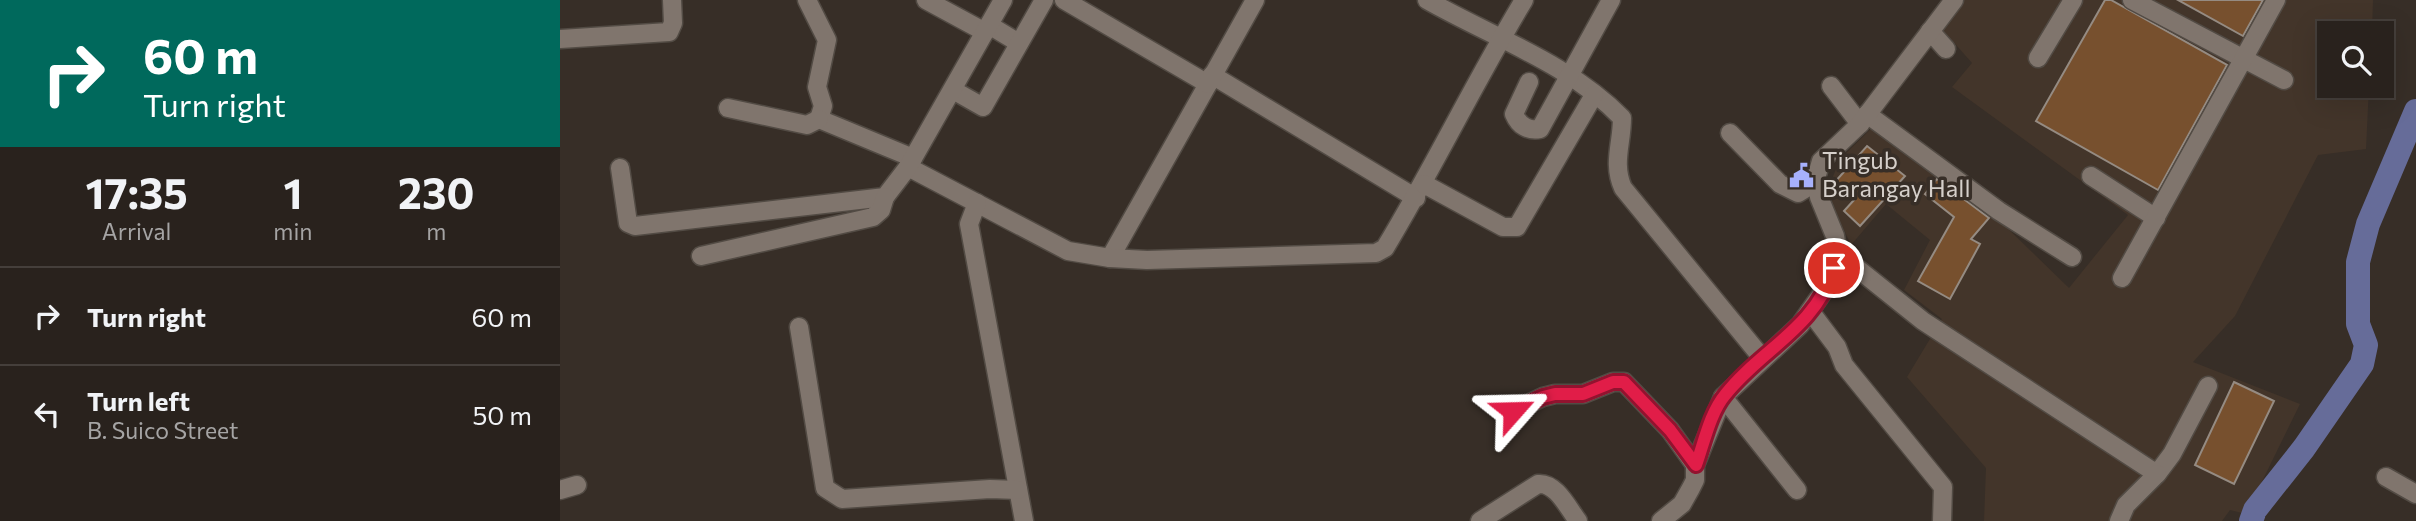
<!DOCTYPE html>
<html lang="en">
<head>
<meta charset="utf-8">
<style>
  :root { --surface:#29221d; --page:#312a26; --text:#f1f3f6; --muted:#a5a4a4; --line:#453f3b }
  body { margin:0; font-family:Commissioner,sans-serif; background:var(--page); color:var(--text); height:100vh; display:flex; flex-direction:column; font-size:26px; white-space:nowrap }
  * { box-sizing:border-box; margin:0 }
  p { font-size:23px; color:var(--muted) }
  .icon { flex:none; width:38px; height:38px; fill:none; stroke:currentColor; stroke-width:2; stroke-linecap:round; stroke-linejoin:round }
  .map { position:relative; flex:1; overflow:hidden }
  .drawer { display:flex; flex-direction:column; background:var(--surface); width:560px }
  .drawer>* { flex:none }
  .guide { background:#00695c; color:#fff; overflow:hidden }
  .tools { position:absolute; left:1757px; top:21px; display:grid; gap:14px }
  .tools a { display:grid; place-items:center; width:77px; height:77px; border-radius:0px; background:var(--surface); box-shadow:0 7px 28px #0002,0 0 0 2px var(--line); font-size:35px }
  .pin { position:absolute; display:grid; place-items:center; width:60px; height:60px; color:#fff; margin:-30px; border:4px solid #fff; border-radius:50%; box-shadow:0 2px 7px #0007 }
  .me { position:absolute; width:77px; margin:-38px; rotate:65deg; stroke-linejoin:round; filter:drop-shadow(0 0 5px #0008) }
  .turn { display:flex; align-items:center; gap:24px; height:147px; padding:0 28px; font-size:32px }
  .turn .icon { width:91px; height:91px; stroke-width:2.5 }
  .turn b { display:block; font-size:49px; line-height:60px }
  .eta { display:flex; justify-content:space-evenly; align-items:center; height:119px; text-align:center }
  .eta b { font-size:42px; font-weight:700; line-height:49px }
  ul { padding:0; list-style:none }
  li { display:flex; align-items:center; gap:21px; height:98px; padding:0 28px; border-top:2px solid var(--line) }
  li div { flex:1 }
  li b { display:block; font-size:26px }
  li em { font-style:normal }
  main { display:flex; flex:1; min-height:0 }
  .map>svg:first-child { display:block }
  .built { fill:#43352a }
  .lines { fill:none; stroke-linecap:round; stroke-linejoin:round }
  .river { stroke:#666c99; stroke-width:24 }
  .building { fill:#77502e; stroke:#958b82; stroke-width:2 }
  .minor-casing { stroke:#524b44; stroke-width:21 }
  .minor { stroke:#80756d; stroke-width:18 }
  .route-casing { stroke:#92132f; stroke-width:18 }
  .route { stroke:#e11d48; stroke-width:12 }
  .labels { text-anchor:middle; stroke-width:7; stroke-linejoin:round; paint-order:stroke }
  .poi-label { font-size:24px; fill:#d6d0cb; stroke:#372e27; text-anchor:start }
</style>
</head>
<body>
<main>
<section class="drawer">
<div class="guide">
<div class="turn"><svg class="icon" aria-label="right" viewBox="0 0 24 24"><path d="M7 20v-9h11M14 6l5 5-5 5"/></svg><div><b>60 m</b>Turn right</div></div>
</div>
<div class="eta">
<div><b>17:35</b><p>Arrival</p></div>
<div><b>1</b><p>min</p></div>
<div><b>230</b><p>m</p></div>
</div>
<ul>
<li><svg class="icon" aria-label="right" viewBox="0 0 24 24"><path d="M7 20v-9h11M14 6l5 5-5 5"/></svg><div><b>Turn right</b></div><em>60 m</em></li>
<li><svg class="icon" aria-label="left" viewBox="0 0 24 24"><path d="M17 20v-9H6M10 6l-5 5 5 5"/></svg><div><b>Turn left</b><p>B. Suico Street</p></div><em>50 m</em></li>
</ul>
</section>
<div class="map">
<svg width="1856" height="521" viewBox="0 0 1856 521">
  <rect width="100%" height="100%" fill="#372e27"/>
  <polygon class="built" points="1404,0 1813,0 1812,33 1769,33 1769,86 1809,86 1806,149 1758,155 1675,316 1633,362 1740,404 1686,514 1670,510 1662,521 1424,521 1426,468 1347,377 1382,319 1344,290 1370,240 1326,204 1291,245 1266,192 1281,158 1319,121 1439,220 1509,288 1568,215 1392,87 1412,63 1382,29"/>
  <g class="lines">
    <polyline class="river" points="1691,521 1695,510 1744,448 1802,364 1806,345 1798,324 1798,262 1808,224 1856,111"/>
  </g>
  <g class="building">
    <polygon points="1545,0 1551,0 1667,65 1598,190 1476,121"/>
    <polygon points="1618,0 1703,0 1683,36"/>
    <polygon points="1307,146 1345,176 1300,226 1284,211 1294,200 1274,183"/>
    <polygon points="1377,179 1429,218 1411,239 1420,244 1390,299 1358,281 1394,217 1365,194"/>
    <polygon points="1674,382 1714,401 1674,484 1635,465"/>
  </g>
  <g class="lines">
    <defs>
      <g id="minor">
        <polyline points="247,0 267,40 257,87 263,106 259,119 353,158"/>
        <polyline points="366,0 425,32"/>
        <polyline points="504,0 648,84 550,258"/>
        <path d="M867,0c65,37 143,64 195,118 0,26 -10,45 1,70l140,171"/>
        <polyline points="1572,0 1724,80"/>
        <polyline points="429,25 459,43"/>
        <polyline points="1370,31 1386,49"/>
        <polyline points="0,39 109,32 113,23 112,0"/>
        <polyline points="1478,58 1513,0"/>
        <polyline points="652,75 856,198"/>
        <path d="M969,82l-15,32c5,12 14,17 26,15l71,-129"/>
        <polyline points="648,84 695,0"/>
        <polyline points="1271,86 1300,124"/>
        <polyline points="393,90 423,107 484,0"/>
        <polyline points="168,108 247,125 259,119"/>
        <polyline points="1307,114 1439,211 1512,257"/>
        <polyline points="1170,133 1220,184 1238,193 1256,182"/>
        <path d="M348,167l160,84 42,7 37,2 229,-7 9,-5c49,-81 90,-167 139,-248"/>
        <polyline points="60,168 68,223 75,226 325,197 348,167 443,0"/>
        <polyline points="1531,176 1596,218"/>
        <polyline points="864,184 943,227 957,227 1034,95"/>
        <polyline points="417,203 409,224 464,521"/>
        <polyline points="1278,253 1363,321 1597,474 1612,454 1648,386"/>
        <polyline points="141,256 313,217 321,210 325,197"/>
        <polyline points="1562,278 1716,0"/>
        <polyline points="1250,311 1277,347 1284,365 1383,487 1382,521"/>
        <polyline points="239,327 265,488 282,499 430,489 458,490"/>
        <polyline points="1163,397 1237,490"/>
        <polyline points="953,411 983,397 995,394 1023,394 1053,382 1064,382 1110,430 1135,465"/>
        <polyline points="1826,477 1856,494"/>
        <polyline points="0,490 17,485"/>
        <path d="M920,521l58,-37c18,-2 30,24 40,37"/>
        <polyline points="1101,521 1122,504 1131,488 1135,480 1135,465 1163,397 1240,325 1270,282 1278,253 1275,236 1259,197 1256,178 1261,161 1300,124 1394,0"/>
        <polyline points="1559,521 1566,505 1597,474"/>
      </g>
    </defs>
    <use href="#minor" class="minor-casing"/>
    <use href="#minor" class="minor"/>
  </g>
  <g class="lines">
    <defs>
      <path id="route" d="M953,411l30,-14 12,-3h28l30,-12h11l46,48 26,35c8,-22 14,-52 29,-70 36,-46 90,-66 109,-127"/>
    </defs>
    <use href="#route" class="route-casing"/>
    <use href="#route" class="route"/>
  </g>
  <defs>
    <symbol id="civic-bare" viewBox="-9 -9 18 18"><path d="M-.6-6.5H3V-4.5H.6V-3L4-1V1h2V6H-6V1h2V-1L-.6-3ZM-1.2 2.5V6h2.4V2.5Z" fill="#a7b1fc" stroke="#372e27" stroke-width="2.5" paint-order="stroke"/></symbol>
  </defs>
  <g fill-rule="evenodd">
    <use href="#civic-bare" x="1224" y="158" width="35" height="35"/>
  </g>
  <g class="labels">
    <g class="poi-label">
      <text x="1262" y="169">Tingub<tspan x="1262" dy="28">Barangay Hall</tspan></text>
    </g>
  </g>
</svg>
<div class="tools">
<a><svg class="icon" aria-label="search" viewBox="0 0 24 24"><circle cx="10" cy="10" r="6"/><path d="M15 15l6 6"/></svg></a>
</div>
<div class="pin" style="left:1274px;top:268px;background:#d93025"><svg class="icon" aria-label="arrive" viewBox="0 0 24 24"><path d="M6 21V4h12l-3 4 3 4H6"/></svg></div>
<svg class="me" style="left:953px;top:411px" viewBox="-20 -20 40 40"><path d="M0-17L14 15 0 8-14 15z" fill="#e11d48" stroke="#fff" stroke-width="4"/></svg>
</div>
</main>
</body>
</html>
